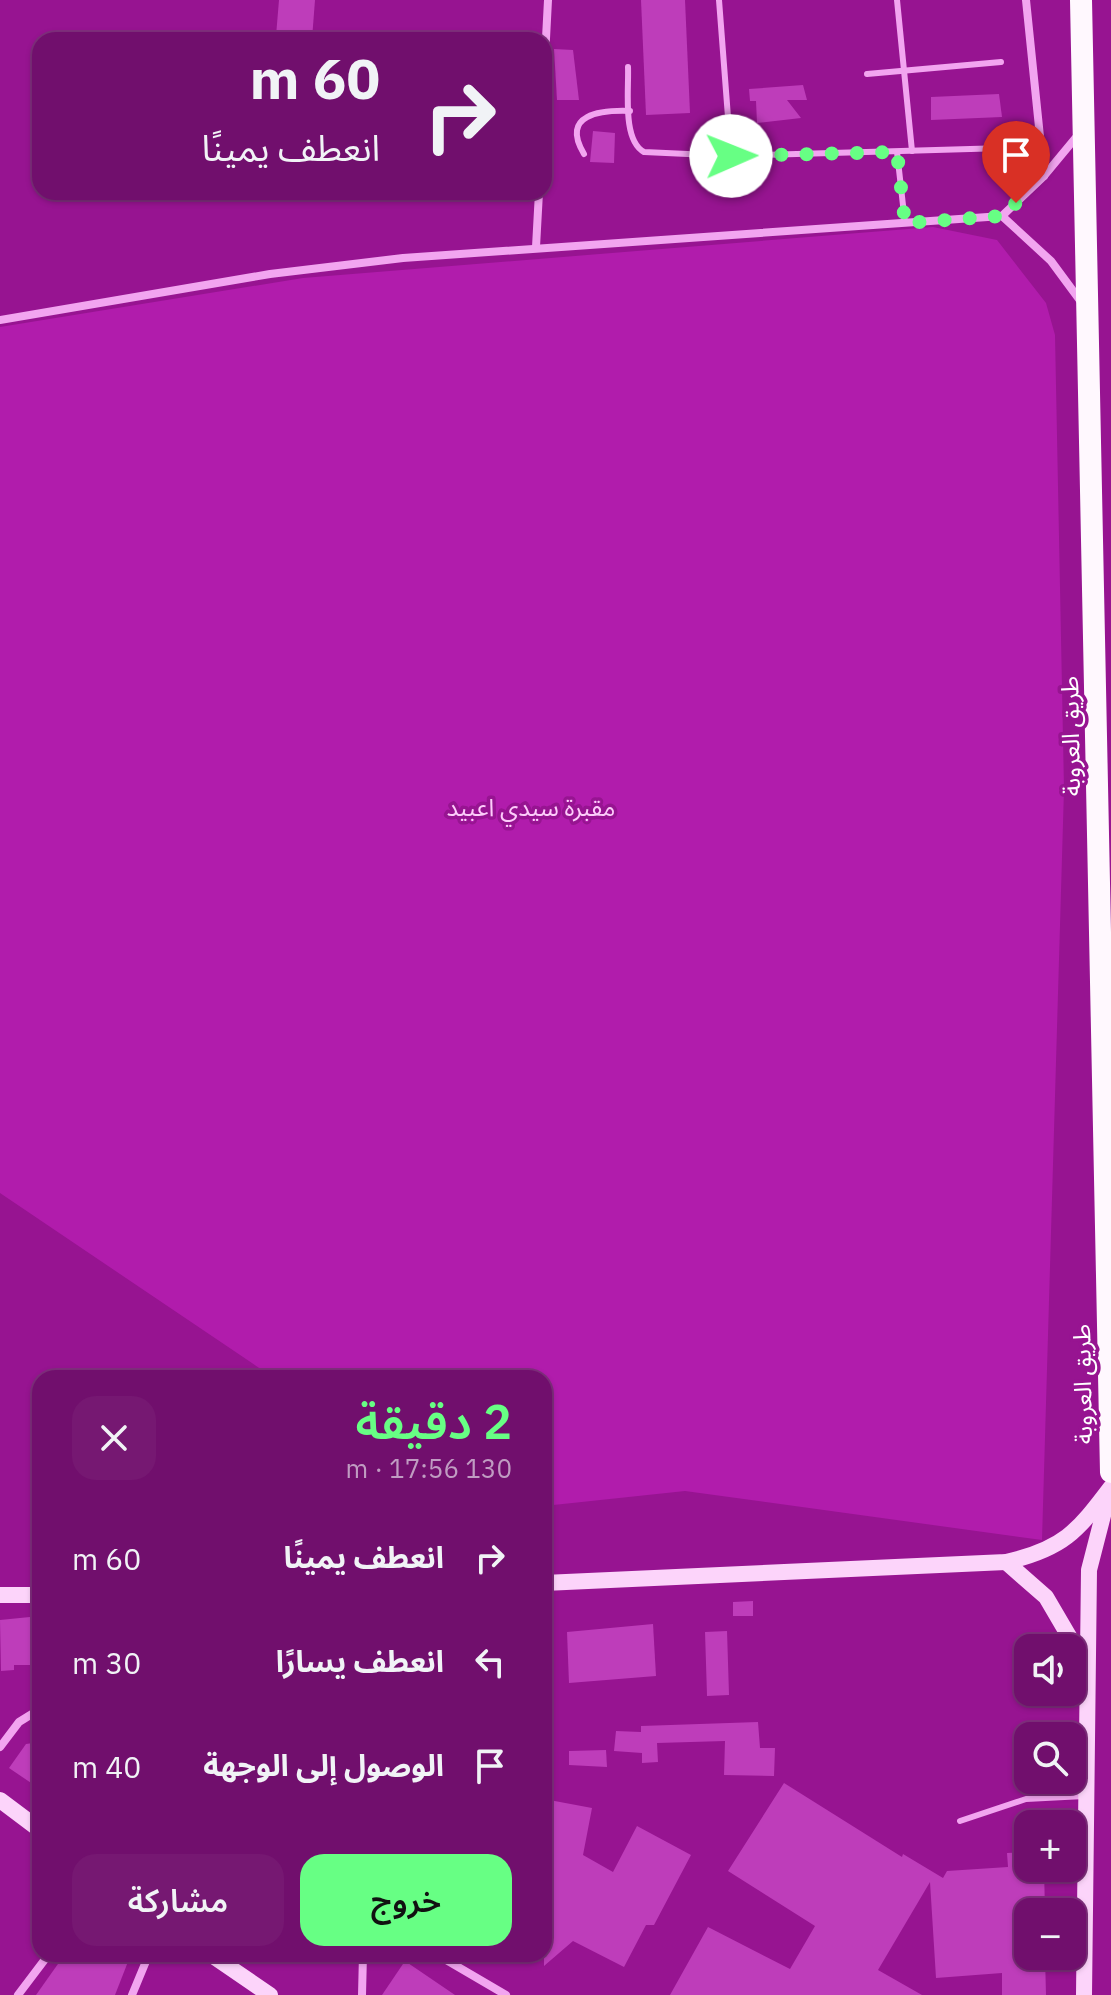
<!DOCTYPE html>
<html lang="ar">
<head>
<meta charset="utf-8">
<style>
  :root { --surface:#710f6d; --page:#761872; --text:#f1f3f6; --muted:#c09cc2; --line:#832f80; --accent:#67ff84 }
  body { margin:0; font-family:"IBM Plex Sans","Noto Sans Arabic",sans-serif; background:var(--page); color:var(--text); direction:rtl; height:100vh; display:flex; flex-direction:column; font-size:30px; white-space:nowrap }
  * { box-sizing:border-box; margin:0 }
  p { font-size:26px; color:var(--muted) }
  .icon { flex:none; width:44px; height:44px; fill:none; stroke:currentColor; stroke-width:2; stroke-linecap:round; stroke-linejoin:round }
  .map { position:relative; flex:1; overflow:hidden; direction:ltr }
  .drawer { position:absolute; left:32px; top:1370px; width:520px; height:592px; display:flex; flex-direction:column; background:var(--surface); border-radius:24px; box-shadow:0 2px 6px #0004,0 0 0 2px var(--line); direction:rtl }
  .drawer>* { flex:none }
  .banner { position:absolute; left:32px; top:32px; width:520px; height:168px; border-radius:24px; box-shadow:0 2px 6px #0004,0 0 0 2px var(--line); direction:rtl; background:#710f6d; color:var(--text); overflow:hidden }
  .controls { position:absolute; left:1014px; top:1634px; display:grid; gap:16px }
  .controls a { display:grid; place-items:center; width:72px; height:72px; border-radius:16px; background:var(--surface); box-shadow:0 2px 6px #0004,0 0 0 2px var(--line); font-size:40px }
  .pin { position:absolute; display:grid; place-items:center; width:68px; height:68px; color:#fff; margin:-82px -34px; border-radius:50% 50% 50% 0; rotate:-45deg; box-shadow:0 0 8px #0007 }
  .pin .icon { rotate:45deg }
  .me { position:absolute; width:88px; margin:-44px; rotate:89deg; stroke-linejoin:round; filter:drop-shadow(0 0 6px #0008) }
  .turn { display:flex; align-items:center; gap:28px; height:168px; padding:0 40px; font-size:36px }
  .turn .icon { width:104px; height:104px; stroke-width:2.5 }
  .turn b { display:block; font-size:56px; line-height:68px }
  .round { display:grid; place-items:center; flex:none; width:84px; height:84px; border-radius:24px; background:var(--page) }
  .overview { display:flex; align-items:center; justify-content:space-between; height:136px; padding:0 40px }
  h1 { font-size:48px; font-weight:600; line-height:60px; color:var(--accent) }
  .button { display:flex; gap:16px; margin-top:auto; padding:16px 40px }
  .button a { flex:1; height:92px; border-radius:24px; background:var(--accent); color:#111; font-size:32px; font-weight:600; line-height:92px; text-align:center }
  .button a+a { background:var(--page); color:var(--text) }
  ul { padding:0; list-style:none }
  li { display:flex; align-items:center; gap:24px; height:104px; padding:0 40px }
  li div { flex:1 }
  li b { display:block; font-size:30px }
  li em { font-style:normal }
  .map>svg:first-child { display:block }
  .green { fill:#b11cac }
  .building { fill:#be3dba }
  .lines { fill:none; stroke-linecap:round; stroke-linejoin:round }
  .service { stroke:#f2a5f0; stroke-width:6 }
  .minor { stroke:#f2a5f0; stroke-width:8 }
  .secondary { stroke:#fcd4fa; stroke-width:16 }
  .trunk { stroke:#fff8fe; stroke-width:22 }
  .route { stroke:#67ff84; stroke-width:14; stroke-dasharray:0 25.2 }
  .labels { text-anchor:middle; stroke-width:7; stroke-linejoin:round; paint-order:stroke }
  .street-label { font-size:24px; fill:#fff; stroke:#971491 }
  .park-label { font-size:24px; fill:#fdcdfb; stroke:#971491 }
</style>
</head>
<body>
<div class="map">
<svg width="1111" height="1995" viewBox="0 0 1111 1995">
  <rect width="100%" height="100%" fill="#971491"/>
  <polygon class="green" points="933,227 997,240 1046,303 1055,335 1064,789 1042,1540 685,1491 544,1506 544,1378 274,1378 0,1193 0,327 303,278"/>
  <g class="building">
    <polygon points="279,0 315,0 312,39 276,36"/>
    <polygon points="641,0 685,0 690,113 646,115"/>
    <polygon points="554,49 573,50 579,100 557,100"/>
    <polygon points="803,85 807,100 787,100 801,118 757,123 756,101 750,101 749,89"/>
    <polygon points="999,94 1002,117 931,120 931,97"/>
    <polygon points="593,131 615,133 614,163 590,162"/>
    <polygon points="753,1601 753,1616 733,1616 733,1602"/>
    <polygon points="40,1616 40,1665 14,1665 14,1670 1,1671 0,1620"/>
    <polygon points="653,1624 656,1676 569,1683 567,1632"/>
    <polygon points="727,1631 729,1695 707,1696 705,1632"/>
    <polygon points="758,1722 760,1748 775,1748 774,1776 724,1775 725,1741 657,1743 658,1762 642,1763 642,1753 614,1751 616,1731 641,1732 641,1726"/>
    <polygon points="40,1742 40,1789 9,1768 26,1744"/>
    <polygon points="606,1750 607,1767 569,1765 569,1751"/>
    <polygon points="784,1783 902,1857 903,1854 943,1878 947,1871 1008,1867 1007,1853 1028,1852 1028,1868 1044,1868 1045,1912 1028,1912 1028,1956 1045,1956 1046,1995 1002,1995 1002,1973 936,1978 930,1882 878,1970 922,1995 670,1995 708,1927 790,1969 815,1926 728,1871"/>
    <polygon points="544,1799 592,1808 583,1855 613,1872 637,1826 691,1855 654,1925 646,1925 624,1967 573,1941 544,1966"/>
    <polygon points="65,1954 131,1954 115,1995 36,1995"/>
    <polygon points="405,1961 455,1995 382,1995"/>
  </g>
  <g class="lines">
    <g class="service">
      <polyline points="719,0 731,156"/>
      <polyline points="897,0 912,151"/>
      <path d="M628,67c1,23 -6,73 16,85l87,4 274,-8"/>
      <polyline points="867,74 1001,62"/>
      <polyline points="897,152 905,223"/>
      <path d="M584,154c-24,-40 17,-44 46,-43"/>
      <polyline points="960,1821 1026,1799 1084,1796"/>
    </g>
    <g class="minor">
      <polyline points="1026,0 1044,176"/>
      <polyline points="544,77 548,0"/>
      <polyline points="1002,216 1051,261 1082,303"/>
      <polyline points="536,247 539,192"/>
      <polyline points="0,320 270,274 403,258 1002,216 1044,176 1078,135"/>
      <polyline points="0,1747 19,1722 40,1709"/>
      <polyline points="436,1954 506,1995"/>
      <polyline points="18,1995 49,1954"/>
      <polyline points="132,1995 149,1954"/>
      <polyline points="362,1995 363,1954"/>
    </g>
    <g class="secondary">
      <polyline points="1006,1562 1046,1597 1087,1667"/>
      <path d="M544,1583l462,-21c57,-13 71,-30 105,-75"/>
      <polyline points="0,1595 40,1595"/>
      <polyline points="0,1800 40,1830"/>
      <polyline points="210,1954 270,1995"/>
      <polyline points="1084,1995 1089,1570 1107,1500"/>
    </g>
    <polyline class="trunk" points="1081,0 1111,1472"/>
  </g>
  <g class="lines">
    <polyline class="route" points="731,156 897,152 905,223 1002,216 1016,203"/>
  </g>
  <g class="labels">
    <g class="street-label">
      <text transform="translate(1071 736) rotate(-91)" y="8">طريق العروبة</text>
      <text transform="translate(1083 1384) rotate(-91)" y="8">طريق العروبة</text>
    </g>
    <g class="park-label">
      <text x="531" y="816">مقبرة سيدي اعبيد</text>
    </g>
  </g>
</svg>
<div class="controls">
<a><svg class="icon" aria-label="sound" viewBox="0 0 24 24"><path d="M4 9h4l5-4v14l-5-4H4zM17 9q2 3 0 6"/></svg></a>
<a><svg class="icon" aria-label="search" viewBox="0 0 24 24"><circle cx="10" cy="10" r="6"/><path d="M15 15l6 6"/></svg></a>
<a>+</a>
<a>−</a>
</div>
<div class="pin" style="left:1016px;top:203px;background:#d93025"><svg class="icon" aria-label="arrive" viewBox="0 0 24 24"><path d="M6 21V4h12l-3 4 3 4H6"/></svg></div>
<svg class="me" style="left:731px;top:156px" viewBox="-20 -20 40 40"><circle r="19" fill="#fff"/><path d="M0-13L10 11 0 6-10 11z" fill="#67ff84"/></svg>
<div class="banner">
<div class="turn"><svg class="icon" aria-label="right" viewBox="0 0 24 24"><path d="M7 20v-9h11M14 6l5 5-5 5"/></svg><div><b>60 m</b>انعطف يمينًا</div></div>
</div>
<section class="drawer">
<div class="overview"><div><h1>2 دقيقة</h1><p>130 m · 17:56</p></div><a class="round"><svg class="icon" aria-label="close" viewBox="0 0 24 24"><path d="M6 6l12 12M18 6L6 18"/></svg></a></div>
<ul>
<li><svg class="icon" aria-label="right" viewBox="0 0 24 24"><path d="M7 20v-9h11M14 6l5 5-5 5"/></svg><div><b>انعطف يمينًا</b></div><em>60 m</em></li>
<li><svg class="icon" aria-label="left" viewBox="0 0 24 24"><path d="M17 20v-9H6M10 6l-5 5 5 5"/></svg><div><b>انعطف يسارًا</b></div><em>30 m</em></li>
<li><svg class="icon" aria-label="arrive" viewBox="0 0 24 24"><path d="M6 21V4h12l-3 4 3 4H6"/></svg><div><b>الوصول إلى الوجهة</b></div><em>40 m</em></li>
</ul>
<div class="button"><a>خروج</a><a>مشاركة</a></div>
</section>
</div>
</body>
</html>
